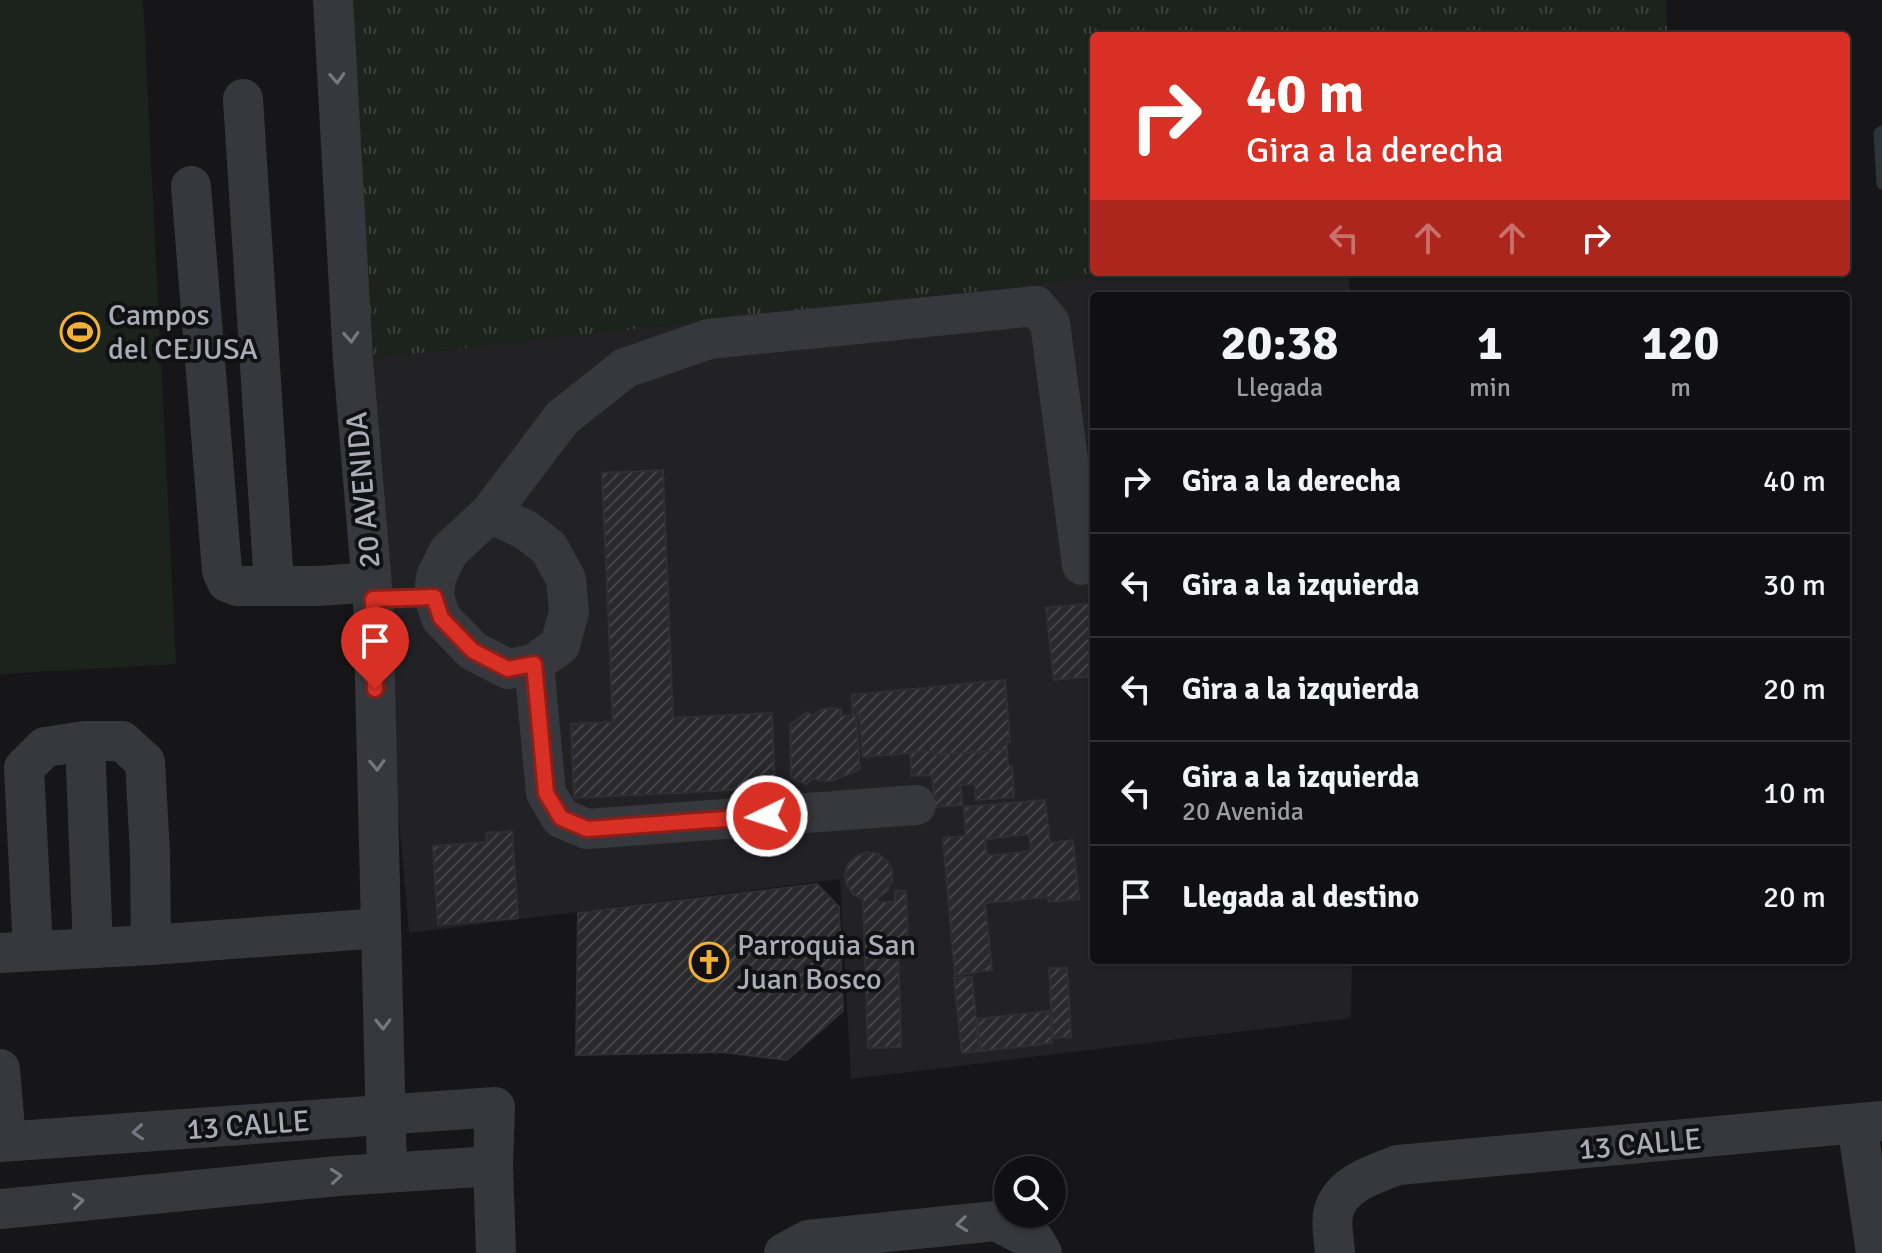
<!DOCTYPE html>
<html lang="es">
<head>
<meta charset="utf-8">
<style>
  :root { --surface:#101012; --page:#19191b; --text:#f1f3f6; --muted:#9c9d9f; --line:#303032 }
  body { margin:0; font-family:Signika,sans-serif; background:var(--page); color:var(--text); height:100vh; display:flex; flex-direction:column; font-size:30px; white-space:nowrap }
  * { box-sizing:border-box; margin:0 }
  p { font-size:26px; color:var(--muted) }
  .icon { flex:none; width:44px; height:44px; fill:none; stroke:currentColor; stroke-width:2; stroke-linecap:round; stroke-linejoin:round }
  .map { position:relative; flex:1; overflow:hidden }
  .panel { position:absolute; left:1090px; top:292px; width:760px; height:672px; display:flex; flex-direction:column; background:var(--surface); border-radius:8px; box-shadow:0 2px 6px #0004,0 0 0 2px var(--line) }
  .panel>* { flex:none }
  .top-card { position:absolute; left:1090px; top:32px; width:760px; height:244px; border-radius:8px; box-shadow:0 2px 6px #0004,0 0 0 2px var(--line); background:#d93025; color:#fff; overflow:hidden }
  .tools { position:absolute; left:994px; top:1156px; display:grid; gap:16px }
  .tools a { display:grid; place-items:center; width:72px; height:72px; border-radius:50%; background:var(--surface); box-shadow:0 2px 6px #0004,0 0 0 2px var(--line); font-size:40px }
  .pin { position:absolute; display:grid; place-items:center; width:68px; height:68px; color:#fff; margin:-82px -34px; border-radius:50% 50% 50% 0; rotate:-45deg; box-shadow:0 0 8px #0007 }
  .pin .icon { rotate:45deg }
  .me { position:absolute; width:88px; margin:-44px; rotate:266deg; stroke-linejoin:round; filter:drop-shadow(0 0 6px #0008) }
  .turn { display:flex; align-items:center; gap:28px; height:168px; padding:0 24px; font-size:36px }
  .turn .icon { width:104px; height:104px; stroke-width:2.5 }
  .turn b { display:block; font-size:56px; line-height:68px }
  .lanes { display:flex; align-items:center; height:76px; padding:0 24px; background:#0003; justify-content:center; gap:40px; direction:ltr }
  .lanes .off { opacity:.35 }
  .eta { display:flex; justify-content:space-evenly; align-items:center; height:136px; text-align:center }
  .eta b { font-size:48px; font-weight:700; line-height:56px }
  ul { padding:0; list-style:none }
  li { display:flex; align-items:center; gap:24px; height:104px; padding:0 24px; border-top:2px solid var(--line) }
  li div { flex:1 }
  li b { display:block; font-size:30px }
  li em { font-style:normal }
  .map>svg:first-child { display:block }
  .built { fill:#222225 }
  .grass { fill:url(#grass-tufts) }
  .pitch { fill:#1c231d }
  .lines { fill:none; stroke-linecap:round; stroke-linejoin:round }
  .stream { stroke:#2c353c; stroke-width:11 }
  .building { fill:url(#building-hatch); stroke:#303034; stroke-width:2; fill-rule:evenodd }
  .minor { stroke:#37383d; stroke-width:40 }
  .oneway { stroke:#757881 }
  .route-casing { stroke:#8d1f18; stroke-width:20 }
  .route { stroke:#d93025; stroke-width:14 }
  .labels { text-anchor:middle; stroke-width:8; stroke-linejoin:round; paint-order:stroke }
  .poi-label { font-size:30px; fill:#a8adb8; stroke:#111113; text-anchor:start }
  .street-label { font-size:30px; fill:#a8adb8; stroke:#111113 }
</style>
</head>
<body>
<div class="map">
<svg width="1882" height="1253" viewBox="0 0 1882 1253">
  <defs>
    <pattern id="grass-tufts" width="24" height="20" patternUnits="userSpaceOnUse" patternTransform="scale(2)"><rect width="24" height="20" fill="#1c231d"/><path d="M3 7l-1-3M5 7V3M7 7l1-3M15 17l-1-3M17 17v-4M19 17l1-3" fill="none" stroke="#3a403c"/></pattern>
    <pattern id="building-hatch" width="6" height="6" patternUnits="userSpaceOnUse" patternTransform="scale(2)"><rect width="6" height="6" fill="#29292c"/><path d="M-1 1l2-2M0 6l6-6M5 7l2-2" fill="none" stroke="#454548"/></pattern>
  </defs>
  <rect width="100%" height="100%" fill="#161618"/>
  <polygon class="built" points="1147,272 1349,272 1350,296 1094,296 1094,960 1352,960 1351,1018 851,1079 840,879 409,933 358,360"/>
  <polygon class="grass" points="336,0 1666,0 1667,36 1094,36 1094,272 1147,272 358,360"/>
  <polygon class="pitch" points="0,0 143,0 176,664 0,674"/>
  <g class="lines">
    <polyline class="stream" points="1882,131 1879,133 1882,184"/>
  </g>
  <g class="building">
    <polygon points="663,470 673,718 772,713 775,788 574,798 571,724 613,722 602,473"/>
    <polygon points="1094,603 1094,676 1054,680 1046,608"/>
    <polygon points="1005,680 1010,742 1007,742 1007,750 934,755 933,751 863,757 859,714 853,715 852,695"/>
    <polygon points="830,708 841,709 841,716 856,715 860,769 834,780 827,781 812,779 806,784 791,778 790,724 808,712 811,716 823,709"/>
    <polygon points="1007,750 1008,766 1012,766 1014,797 976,800 975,784 961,785 962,805 935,807 932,775 912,776 910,752 933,751 934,755"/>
    <path d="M1045,800l5,43 23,-3 6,59 -30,3 -1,-5 -63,6 7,67 -37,5 -12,-137 23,-2 -2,-29zM1029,834l2,17 -44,5 -2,-17z"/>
    <polygon points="512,831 518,918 438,925 433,846 487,842 486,833"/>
    <polygon points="867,852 878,854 887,861 892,870 892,881 887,891 878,898 878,902 895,902 895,891 906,891 908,945 898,945 901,1047 868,1048 863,899 853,894 847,885 845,874 848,864 857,856"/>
    <polygon points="817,884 839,907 843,1011 787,1060 722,1052 576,1055 578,913"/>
    <polygon points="1049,968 1067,968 1071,1037 1053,1038"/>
    <polygon points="972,977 979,1051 962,1053 954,978"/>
    <polygon points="1049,1011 1052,1043 981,1051 977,1019"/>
  </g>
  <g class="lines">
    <g class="minor">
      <polyline points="333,0 353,360 373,599 387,1172"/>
      <polyline points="243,99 274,585"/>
      <polyline points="191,186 222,571 227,582 237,586 319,586 371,582"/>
      <polyline points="490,513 526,530 549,548 566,579 569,612 560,645 534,664 508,669 473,651 441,618 434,597 436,577 449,551 490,513 562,418 625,368 709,339 1036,306 1050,323 1082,565"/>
      <polyline points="534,664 546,793 561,818 587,829 916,805"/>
      <polyline points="85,741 93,948"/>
      <polyline points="33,951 24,768 45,747 85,741 122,741 145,762 150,853 151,945 381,928"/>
      <polyline points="0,953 151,945"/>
      <polyline points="0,1069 6,1141"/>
      <polyline points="1857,1124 1876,1253"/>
      <polyline points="0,1142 495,1107 493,1166 496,1253"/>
      <polyline points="0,1209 338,1176 493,1166"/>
      <polyline points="784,1253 808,1240 996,1221 1035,1241 1042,1253"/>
      <path d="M1335,1253c-1,-12 -4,-28 -2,-39 6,-30 41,-40 65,-49l484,-44"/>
    </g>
  </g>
  <defs><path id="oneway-chevron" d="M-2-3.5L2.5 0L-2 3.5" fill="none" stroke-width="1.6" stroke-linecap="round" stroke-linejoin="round" transform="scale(2)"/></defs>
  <g class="oneway">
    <use href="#oneway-chevron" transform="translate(337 78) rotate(87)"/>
    <use href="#oneway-chevron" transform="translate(351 337) rotate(87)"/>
    <use href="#oneway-chevron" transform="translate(377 765) rotate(88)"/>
    <use href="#oneway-chevron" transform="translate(383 1024) rotate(89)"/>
    <use href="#oneway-chevron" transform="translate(138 1132) rotate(176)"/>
    <use href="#oneway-chevron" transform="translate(336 1176) rotate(-5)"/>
    <use href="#oneway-chevron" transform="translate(78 1201) rotate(-6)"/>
    <use href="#oneway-chevron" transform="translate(962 1224) rotate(174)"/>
  </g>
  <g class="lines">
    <defs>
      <polyline id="route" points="375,689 373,599 434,597 441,618 473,651 508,669 534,664 546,793 561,818 587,829 767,816"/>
    </defs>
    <use href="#route" class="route-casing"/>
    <use href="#route" class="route"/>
  </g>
  <defs>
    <symbol id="stadium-ring" viewBox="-11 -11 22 22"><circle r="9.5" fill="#111113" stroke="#f2b134" stroke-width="1.5"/><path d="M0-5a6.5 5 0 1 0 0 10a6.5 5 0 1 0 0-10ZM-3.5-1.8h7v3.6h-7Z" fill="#f2b134"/></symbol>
    <symbol id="church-ring" viewBox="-11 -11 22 22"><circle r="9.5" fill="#111113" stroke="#f2b134" stroke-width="1.5"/><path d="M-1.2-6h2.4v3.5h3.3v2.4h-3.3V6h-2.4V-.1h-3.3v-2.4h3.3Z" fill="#f2b134"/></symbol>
  </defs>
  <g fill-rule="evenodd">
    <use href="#stadium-ring" x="58" y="310" width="44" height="44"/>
    <use href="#church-ring" x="687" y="940" width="44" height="44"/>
  </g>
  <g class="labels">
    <g class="poi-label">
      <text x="108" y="325">Campos<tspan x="108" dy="34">del CEJUSA</tspan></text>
      <text x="737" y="955">Parroquia San<tspan x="737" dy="34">Juan Bosco</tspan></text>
    </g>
    <g class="street-label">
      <text transform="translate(363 490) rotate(-95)" y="10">20 AVENIDA</text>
      <text transform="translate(248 1125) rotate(-4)" y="10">13 CALLE</text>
      <text transform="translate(1640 1144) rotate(-5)" y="10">13 CALLE</text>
    </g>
  </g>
</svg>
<div class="tools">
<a><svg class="icon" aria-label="search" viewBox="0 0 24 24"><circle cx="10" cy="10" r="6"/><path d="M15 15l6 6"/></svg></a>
</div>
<div class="pin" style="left:375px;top:689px;background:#d93025"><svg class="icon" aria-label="arrive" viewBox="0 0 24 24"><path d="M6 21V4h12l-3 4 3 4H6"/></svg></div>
<svg class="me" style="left:767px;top:816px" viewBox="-20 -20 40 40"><circle r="17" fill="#d93025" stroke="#fff" stroke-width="3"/><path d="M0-11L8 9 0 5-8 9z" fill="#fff"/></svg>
<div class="top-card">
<div class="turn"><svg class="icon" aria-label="right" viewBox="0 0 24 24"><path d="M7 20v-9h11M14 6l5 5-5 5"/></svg><div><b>40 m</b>Gira a la derecha</div></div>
<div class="lanes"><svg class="icon off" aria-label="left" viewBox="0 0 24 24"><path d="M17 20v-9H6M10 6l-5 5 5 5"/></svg><svg class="icon off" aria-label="ahead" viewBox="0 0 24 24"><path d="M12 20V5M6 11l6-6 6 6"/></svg><svg class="icon off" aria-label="ahead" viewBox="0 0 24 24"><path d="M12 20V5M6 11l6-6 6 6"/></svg><svg class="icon" aria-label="right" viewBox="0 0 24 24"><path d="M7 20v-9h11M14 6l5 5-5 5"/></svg></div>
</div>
<section class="panel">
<div class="eta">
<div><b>20:38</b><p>Llegada</p></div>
<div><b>1</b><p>min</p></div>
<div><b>120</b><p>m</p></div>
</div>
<ul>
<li><svg class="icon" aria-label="right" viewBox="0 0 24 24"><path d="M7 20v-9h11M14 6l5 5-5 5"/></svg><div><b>Gira a la derecha</b></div><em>40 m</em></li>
<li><svg class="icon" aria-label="left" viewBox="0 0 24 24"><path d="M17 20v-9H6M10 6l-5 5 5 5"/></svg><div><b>Gira a la izquierda</b></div><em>30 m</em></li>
<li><svg class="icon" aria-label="left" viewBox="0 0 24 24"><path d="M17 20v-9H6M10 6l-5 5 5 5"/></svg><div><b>Gira a la izquierda</b></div><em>20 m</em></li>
<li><svg class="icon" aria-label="left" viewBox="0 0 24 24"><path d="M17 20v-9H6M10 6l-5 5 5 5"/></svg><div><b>Gira a la izquierda</b><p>20 Avenida</p></div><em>10 m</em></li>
<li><svg class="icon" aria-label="arrive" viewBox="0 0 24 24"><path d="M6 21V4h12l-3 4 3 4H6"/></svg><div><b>Llegada al destino</b></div><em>20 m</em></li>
</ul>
</section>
</div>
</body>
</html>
